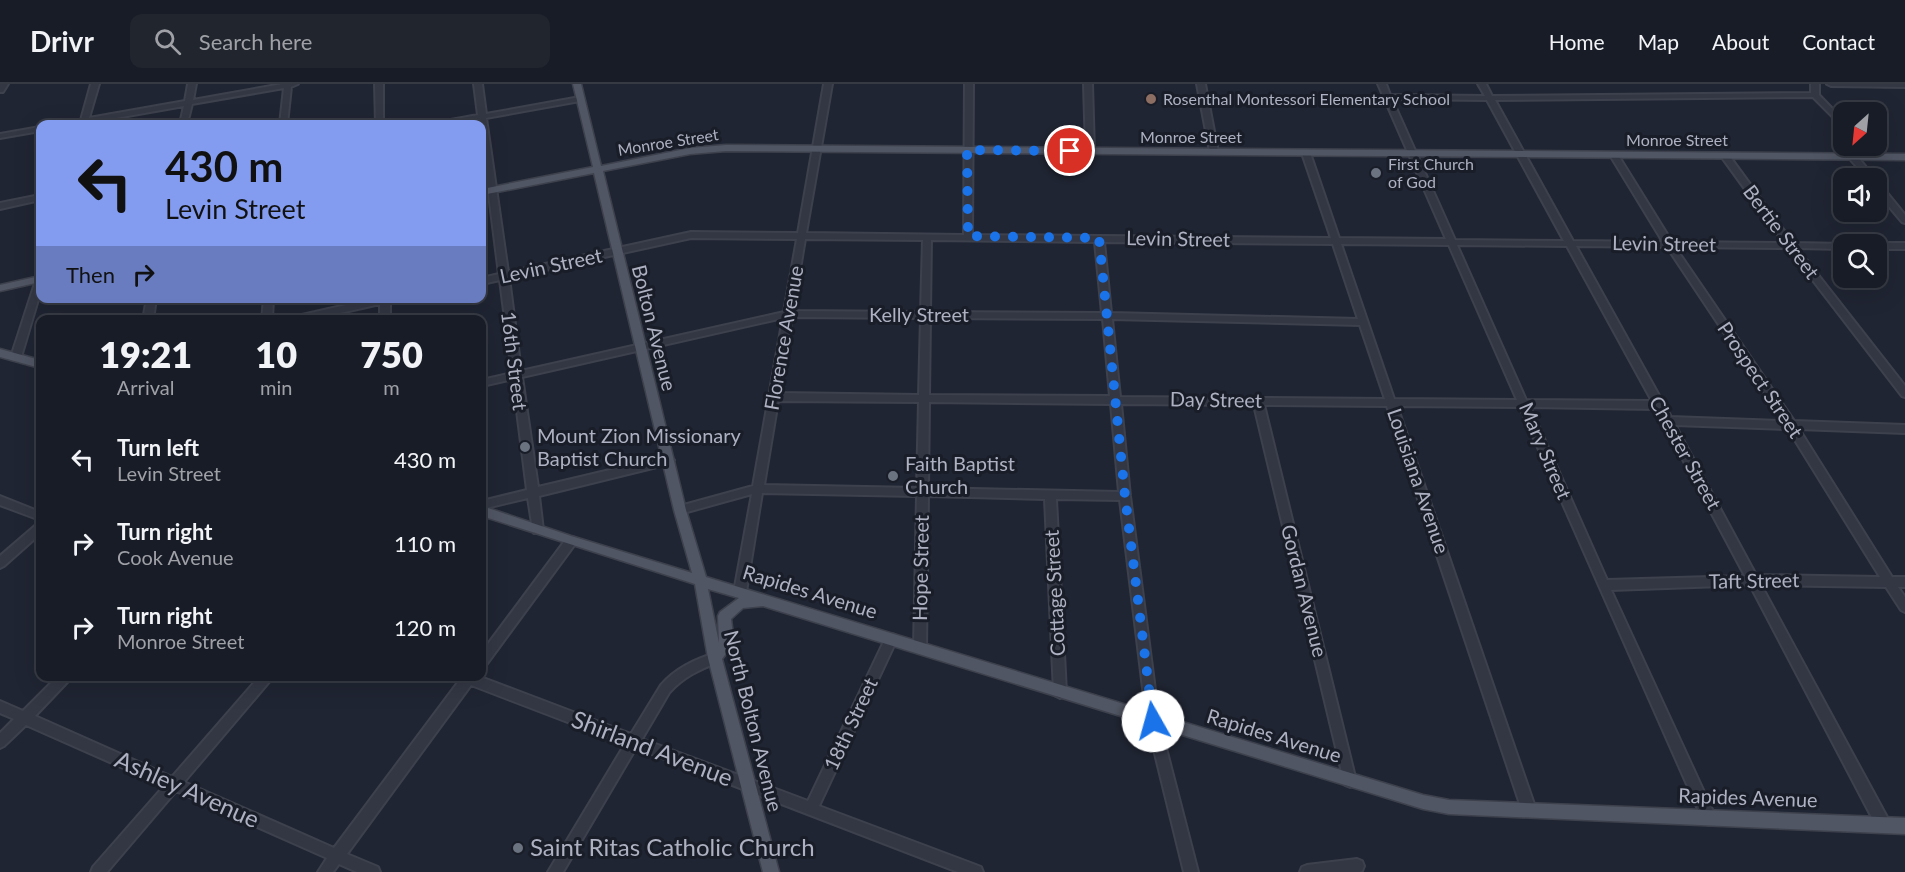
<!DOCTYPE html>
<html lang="en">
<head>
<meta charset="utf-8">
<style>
  :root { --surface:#181c26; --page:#21252e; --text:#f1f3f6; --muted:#9fa1a7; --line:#363a43 }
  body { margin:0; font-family:Lato,sans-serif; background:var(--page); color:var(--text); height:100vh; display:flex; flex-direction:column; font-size:22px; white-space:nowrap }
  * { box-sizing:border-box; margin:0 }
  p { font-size:20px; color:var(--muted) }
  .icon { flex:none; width:33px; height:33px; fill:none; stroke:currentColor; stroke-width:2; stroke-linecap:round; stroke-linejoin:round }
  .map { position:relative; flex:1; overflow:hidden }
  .panel { position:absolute; left:36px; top:231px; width:450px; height:366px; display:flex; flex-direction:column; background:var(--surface); border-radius:12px; box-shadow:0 6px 24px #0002,0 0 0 2px var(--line) }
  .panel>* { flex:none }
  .top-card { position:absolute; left:36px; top:36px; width:450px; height:183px; border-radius:12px; box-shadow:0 6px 24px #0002,0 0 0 2px var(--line); background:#849cef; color:#111; overflow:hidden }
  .needle { width:39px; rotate:207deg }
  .controls { position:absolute; left:1833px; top:18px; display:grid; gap:12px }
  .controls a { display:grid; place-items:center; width:54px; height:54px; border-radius:12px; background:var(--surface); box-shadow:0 6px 24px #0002,0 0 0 2px var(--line); font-size:30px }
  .pin { position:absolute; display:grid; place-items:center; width:51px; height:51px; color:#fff; margin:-26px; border:3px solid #fff; border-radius:50%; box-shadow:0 2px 6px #0007 }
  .me { position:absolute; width:66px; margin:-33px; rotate:353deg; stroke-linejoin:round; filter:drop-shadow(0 0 4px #0008) }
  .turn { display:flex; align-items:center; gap:21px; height:126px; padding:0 30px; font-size:27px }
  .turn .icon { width:78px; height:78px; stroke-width:2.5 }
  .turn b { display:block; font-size:42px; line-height:51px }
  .then { display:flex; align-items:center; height:57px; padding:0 30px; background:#0003; gap:12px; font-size:22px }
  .eta { display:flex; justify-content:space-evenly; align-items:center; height:102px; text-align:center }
  .eta b { font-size:36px; font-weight:800; line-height:42px }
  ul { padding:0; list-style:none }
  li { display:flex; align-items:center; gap:18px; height:84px; padding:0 30px }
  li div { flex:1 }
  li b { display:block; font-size:22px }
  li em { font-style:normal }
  header { display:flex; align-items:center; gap:36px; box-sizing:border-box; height:84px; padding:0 30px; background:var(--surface); border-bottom:2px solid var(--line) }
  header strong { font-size:28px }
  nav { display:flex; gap:33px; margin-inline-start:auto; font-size:21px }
  .search { width:420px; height:54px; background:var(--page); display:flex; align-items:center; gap:15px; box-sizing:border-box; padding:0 21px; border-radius:12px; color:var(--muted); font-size:22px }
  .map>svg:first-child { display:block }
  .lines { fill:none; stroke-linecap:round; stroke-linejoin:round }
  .minor-casing { stroke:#3d414d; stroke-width:4 }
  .major-casing { stroke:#3d414d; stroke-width:3 }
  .minor { fill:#333744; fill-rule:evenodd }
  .major { fill:#515664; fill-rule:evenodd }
  .route { stroke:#1a73e8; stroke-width:10; stroke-dasharray:0 18 }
  .education-dot { fill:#8d6e63; stroke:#191d28; stroke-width:2 }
  .worship-dot { fill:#6b7280; stroke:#191d28; stroke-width:2 }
  .labels { text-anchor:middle; stroke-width:6; stroke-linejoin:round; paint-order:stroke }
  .far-poi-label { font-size:16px; fill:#adb1c1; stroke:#191d28; text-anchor:start }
  .far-street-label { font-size:16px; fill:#adb1c1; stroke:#191d28 }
  .street-label { font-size:20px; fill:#adb1c1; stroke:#191d28 }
  .poi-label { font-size:20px; fill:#adb1c1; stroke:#191d28; text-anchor:start }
  .near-street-label { font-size:24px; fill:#adb1c1; stroke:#191d28 }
  .near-poi-label { font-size:24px; fill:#adb1c1; stroke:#191d28; text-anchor:start }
</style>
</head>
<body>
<header>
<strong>Drivr</strong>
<div class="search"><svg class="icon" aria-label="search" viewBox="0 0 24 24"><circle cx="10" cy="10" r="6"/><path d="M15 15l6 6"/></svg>Search here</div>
<nav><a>Home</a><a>Map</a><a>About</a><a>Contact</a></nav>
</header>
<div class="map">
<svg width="1905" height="788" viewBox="0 0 1905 788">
  <rect width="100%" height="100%" fill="#202533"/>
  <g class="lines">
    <defs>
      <g id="minor">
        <polygon points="8,0 3,8 0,8 0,0"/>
        <polygon points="91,0 99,0 89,34 185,17 188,0 196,0 193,16 282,0 298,0 291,3 287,40 280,40 284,4 192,20 187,40 180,40 184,22 88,39 87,40 66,40 66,38 81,36"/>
        <polygon points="375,0 383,0 383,40 376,40"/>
        <path d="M474,0h8l4,30 94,-17 4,2 -4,2 -94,17 22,154 183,-40 107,1 26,-149h8l-26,149 158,2 1,-151h8l-1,151 359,3 -29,-85 4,-2 4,2 29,85 107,1 -68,-155h8l4,11 95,1 -7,-12h8l6,12 319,-3v-9h8v11l25,26v7l-31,-31 -318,3 78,141 90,1 -53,-87 4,-2 4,2 54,87 112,1 -63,-87 4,-2h3l65,89 54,1h-3v5l-47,-1 108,138v11l-3,-1 -114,-148 -113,-1 119,174 111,4v8l-106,-4 93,148h13v10h-7l7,10v15l-4,-2 -15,-23 -125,-2 127,234 2,5 -2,5 -5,2 -5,-2 -128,-244 -139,5 105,228 -2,5 -5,2 -5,-2 -184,-416 -123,-1 139,404 -2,5 -5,1 -5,-1 -2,-5 -135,-404 -123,-1 92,376 -1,4 -5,2 -5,-2 -1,-4 -90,-376 -133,-1 9,92 29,225 39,151h-14l-37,-151 -27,-221 -64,-1 10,193 -2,4 -4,2 -4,-2 -2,-4 -9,-193 -117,-3 -2,152 -2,4 -4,1 -4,-1 -2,-4 3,-152 -155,-3 -16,99 -2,3 -4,2 -4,-2 -2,-3 18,-98 -72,20 -4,-1 -1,-3 1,-3 4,-1 73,-20 30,-168 -261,59 16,110 131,-31 5,4 -5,4 -130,32 4,34 -1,3h-8l-1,-3 -5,-32 -46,11v-8l45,-11 -14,-111 -31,7v-6l30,-7 -12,-93 -18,4v-6l17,-4 -17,-135v-15h-2l-1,-5 -29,5h-14l4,-2 38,-7zM1392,15l95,1 77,141 -109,-1zM691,154l106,1 -13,73 -263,59 -12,-93zM805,155l118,1 -2,72 -128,-1zM931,156l164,2 7,71 -172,-1zM1104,158l229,2 25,75 -247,-6zM1341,160l108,1 68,155 -123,-1zM1457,161l110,1 85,155 -126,-1zM1576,162l91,1 116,174 -112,-4zM792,233l129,1 -2,77 -140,-2zM930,234l173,1 7,77 -181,-1zM1112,235l248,6 25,74 -123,-1 -4,-2 -4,2 -134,-1zM778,317l141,1 -2,86 -153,-3zM929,318l182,2 8,88 -191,-4zM1530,323l126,2 89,167 -138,4zM1675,341l113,4 92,148 -124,-2z"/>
        <polygon points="1084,0 1092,0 1094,67 1090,69 1086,67"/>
        <polygon points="1197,0 1205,0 1218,68 1217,70 1214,70 1210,68"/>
        <polygon points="1827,0 1905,0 1905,3 1831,2"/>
        <polygon points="40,43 40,47 0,54 0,50"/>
        <polygon points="1857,62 1865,62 1875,73 1871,75 1868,75"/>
        <polygon points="1850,71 1856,71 1875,94 1867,94 1850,75"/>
        <polygon points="1876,99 1879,99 1905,131 1905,139 1902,138 1876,107"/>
        <polygon points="40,111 40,116 0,125 0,119"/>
        <polygon points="1876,159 1905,159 1905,165 1876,165 1876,160 1873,160"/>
        <polygon points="40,193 40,209 21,273 16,276 13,275 11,273 36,196"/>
        <polygon points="147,214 156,214 153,236 143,236"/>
        <polygon points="264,214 273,214 272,236 262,236"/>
        <polygon points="377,214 397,214 390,218 390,236 380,236 380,220 309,236 289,236 293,233"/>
        <polygon points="0,412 40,428 40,436 0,421"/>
        <polygon points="40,440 40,450 4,482 0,484 0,472 36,441"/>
        <polygon points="571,453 575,454 577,457 575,460 486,581 482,582 482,568 567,454"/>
        <path d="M891,550l4,1 2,4 -78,167 157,59 5,2 2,5h-25l-322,-124 -73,124h-15l77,-128 -154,-59 -124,169 31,13 2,5h-23l-18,-8 -6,8h-15l9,-14 -151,-67 -69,81h-16l2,-5 71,-81 -138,-61 -22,21 -4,2v-15l14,-14 -14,-6v-12l23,10 35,-35h15l-38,40 137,61 88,-101h14l-90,106 150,66 125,-167 -3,-5h22l153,58 30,-49c15,-17 33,-25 54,-32l4,1 2,4 -2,4c-19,7 -36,15 -50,31l-27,46 166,62 79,-166z"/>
        <polygon points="1357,775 1362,777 1364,782 1362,787 1359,788 1300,788 1302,783 1307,781"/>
      </g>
      <g id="major">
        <path d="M573,0h8l20,82 89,-18 36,-3 1179,9v6l-1179,-9 -36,3 -87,17 83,339 20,67 717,218 26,5 456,18v16l-456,-20 -26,-5 -660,-203 -20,2 -12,11 3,24 -12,16 57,213h-16l-55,-214 -13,-74 -213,-68v-10l89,30 121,37 -18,-63 -80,-337 -112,22v-6l111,-22zM708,505l31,9 -19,14 -2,4 1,27z"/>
        <polygon points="40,192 40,198 0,207 0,201"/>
        <polygon points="0,265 40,276 40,284 0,273"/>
      </g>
    </defs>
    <use href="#minor" class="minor-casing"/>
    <use href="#major" class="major-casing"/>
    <use href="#minor" class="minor"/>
    <use href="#major" class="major"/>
  </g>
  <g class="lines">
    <polyline class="route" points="1070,67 967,66 968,152 1099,154 1125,412 1153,637"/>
  </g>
  <circle class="education-dot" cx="1151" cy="15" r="6"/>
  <g class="worship-dot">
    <circle cx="1376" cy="89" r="6"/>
    <circle cx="525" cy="363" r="6"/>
    <circle cx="893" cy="392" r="6"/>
    <circle cx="518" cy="764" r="6"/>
  </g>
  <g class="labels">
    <g class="far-poi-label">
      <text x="1163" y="21">Rosenthal Montessori Elementary School</text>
      <text x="1388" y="86">First Church<tspan x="1388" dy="18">of God</tspan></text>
    </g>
    <g class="far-street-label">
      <text x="1191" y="59">Monroe Street</text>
      <text x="1677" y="62">Monroe Street</text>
      <text transform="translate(668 58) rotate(-9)" y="6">Monroe Street</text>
    </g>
    <g class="street-label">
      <text transform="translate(1781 148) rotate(53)" y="7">Bertie Street</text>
      <text transform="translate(1178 155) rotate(1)" y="7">Levin Street</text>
      <text transform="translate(1664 160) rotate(1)" y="7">Levin Street</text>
      <text transform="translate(551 182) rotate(-12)" y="7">Levin Street</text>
      <text x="919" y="238">Kelly Street</text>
      <text transform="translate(654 244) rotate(76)" y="7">Bolton Avenue</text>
      <text transform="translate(784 254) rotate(-80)" y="7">Florence Avenue</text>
      <text transform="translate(514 277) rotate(83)" y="7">16th Street</text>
      <text transform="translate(1760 296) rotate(56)" y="7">Prospect Street</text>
      <text transform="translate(1216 316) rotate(1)" y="7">Day Street</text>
      <text transform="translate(1545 367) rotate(67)" y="7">Mary Street</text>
      <text transform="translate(1685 369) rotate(61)" y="7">Chester Street</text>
      <text transform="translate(1418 397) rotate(71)" y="7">Louisiana Avenue</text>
      <text transform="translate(921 484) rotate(-89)" y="7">Hope Street</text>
      <text transform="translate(1754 497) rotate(-1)" y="7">Taft Street</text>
      <text transform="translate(1304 507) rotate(76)" y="7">Gordan Avenue</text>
      <text transform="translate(810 508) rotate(17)" y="7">Rapides Avenue</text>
      <text transform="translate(1055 509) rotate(-93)" y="7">Cottage Street</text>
      <text transform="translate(753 637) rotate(76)" y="7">North Bolton Avenue</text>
      <text transform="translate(851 640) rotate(-65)" y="7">18th Street</text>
      <text transform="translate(1274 652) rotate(17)" y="7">Rapides Avenue</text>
      <text transform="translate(1748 714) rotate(2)" y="7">Rapides Avenue</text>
    </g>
    <g class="poi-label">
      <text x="537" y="359">Mount Zion Missionary<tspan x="537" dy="23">Baptist Church</tspan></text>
      <text x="905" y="387">Faith Baptist<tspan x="905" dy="23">Church</tspan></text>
    </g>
    <g class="near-street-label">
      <text transform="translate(652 665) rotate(21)" y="8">Shirland Avenue</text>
      <text transform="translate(187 706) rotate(24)" y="8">Ashley Avenue</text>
    </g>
    <g class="near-poi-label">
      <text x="530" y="772">Saint Ritas Catholic Church</text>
    </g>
  </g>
</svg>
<div class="controls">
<a><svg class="needle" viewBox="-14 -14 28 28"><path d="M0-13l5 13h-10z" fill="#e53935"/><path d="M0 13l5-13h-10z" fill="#9fa1a7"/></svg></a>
<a><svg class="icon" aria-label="sound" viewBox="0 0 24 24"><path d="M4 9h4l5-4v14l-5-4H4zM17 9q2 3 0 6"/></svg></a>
<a><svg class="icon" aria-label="search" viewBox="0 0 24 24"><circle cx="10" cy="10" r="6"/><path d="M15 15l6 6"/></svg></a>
</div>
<div class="pin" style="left:1070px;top:67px;background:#d93025"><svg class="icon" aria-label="arrive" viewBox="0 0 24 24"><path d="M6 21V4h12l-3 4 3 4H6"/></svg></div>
<svg class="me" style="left:1153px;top:637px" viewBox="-20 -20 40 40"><circle r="19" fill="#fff"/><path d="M0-13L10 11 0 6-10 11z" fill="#1a73e8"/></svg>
<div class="top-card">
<div class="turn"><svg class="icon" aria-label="left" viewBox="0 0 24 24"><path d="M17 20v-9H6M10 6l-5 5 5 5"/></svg><div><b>430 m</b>Levin Street</div></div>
<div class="then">Then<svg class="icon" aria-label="right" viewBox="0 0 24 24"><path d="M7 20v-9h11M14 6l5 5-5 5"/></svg></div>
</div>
<section class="panel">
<div class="eta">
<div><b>19:21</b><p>Arrival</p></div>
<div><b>10</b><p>min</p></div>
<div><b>750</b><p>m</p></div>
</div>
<ul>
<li><svg class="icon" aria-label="left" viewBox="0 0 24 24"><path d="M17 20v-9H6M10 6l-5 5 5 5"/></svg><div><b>Turn left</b><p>Levin Street</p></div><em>430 m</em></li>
<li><svg class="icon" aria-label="right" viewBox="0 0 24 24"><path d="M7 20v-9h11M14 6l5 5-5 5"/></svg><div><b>Turn right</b><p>Cook Avenue</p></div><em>110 m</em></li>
<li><svg class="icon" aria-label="right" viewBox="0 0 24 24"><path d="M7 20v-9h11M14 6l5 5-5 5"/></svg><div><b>Turn right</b><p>Monroe Street</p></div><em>120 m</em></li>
</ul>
</section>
</div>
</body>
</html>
